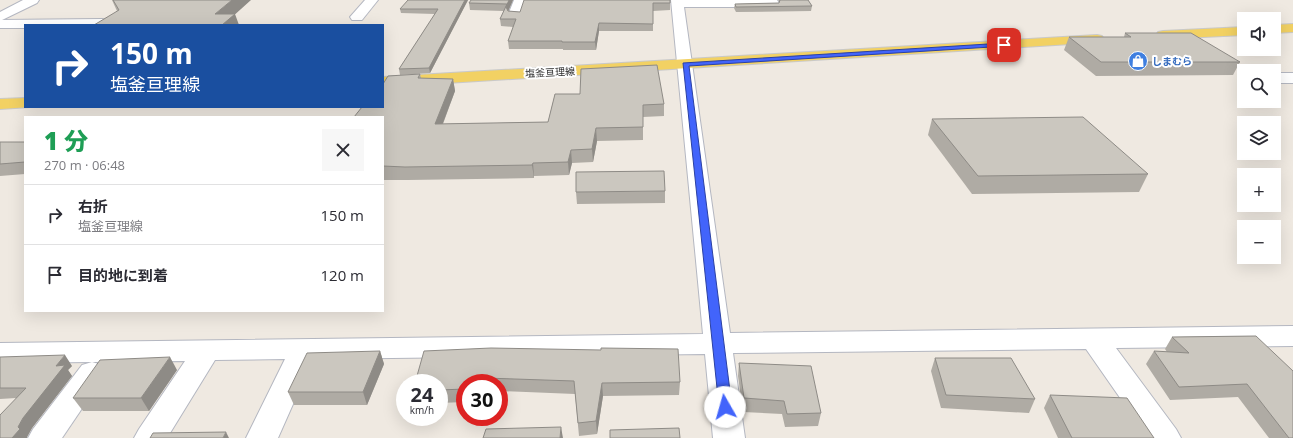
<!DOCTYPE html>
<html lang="ja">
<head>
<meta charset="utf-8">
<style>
  :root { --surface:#fff; --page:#f7f7f7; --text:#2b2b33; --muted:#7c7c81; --line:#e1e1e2 }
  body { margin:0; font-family:"Open Sans","Noto Sans JP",sans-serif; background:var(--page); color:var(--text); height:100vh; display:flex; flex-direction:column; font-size:15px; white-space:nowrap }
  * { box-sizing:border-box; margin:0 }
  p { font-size:13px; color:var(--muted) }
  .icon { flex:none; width:22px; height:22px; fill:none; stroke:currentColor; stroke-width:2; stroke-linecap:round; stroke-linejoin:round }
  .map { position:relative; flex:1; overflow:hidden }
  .panel { position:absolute; left:24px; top:116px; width:360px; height:196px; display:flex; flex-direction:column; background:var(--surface); border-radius:0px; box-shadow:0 4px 16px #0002 }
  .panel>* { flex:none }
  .hud { position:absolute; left:24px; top:24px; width:360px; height:84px; border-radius:0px; box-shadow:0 4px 16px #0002; background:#1a4fa0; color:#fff; overflow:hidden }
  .fabs { position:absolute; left:1237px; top:12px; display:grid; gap:8px }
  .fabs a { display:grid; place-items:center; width:44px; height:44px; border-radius:0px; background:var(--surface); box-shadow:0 4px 16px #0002; font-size:20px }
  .speed { position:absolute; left:396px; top:374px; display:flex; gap:8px; font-size:20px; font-weight:700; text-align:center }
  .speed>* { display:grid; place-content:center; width:52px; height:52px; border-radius:50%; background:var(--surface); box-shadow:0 4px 16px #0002; line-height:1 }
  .speed small { font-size:10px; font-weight:400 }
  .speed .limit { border:6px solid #d22; background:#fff; color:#111 }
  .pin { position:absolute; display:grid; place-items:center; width:34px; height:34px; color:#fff; margin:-17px; border-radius:8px; box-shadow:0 2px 6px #0006 }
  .me { position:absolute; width:44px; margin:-22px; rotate:353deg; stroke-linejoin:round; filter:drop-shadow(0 0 3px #0008) }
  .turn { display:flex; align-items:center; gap:14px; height:84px; padding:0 20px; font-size:18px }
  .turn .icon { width:52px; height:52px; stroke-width:2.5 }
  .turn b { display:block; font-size:28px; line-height:34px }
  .round { display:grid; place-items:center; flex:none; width:42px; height:42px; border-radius:0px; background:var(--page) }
  .head { display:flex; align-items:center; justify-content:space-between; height:68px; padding:0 20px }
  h1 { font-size:24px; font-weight:800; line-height:30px; color:#1e9e55 }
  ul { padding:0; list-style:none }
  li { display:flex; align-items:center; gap:12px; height:60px; padding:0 20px; border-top:1px solid var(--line) }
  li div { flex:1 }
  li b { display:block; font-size:15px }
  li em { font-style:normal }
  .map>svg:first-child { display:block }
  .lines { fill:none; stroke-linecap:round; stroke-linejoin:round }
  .minor-casing { stroke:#b4b7c1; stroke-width:2 }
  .tertiary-casing { stroke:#b4b7c1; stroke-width:2 }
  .primary-casing { stroke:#c9c9c9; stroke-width:2 }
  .minor { fill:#fff; fill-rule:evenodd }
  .tertiary { fill:#fff; fill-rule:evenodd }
  .primary { fill:#f2d163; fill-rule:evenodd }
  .wall { fill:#afaba4 }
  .shaded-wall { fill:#8e8b86 }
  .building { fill:#cbc7bf; stroke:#8e8b86 }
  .route { fill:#4264fb; stroke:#2b41a3 }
  .labels { text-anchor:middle; stroke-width:4; stroke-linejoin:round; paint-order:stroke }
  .far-shop-label { font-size:10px; font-weight:bold; fill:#366cbe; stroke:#fff; text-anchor:start }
  .far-street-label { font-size:10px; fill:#2e2e2e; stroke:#fff }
</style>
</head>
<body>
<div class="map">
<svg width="1293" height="438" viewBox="0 0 1293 438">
  <rect width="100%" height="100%" fill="#efe9e1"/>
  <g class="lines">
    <defs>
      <g id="minor">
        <polygon points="365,0 378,0 362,20 352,20 350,17"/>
        <polygon points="514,0 526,0 520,18 510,18 508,15"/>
        <polygon points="671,0 777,0 779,3 778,6 773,7 684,7 730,333 1293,326 1293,346 1116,348 1176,429 1181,438 1148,438 1086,349 733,353 745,438 713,438 705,354 313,359 278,438 246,438 285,359 215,360 167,438 134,438 139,429 185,361 0,363 0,343 703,334"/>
        <polygon points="102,19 107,20 109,23 107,25 25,25 25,28 0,28 0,20"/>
        <rect x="1274" y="73" width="19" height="10"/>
        <polygon points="92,362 102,365 106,373 62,438 28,438 33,429 82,365"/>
      </g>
      <polygon id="tertiary" points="23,0 39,0 37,3 0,21 0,12"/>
      <g id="primary">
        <polygon points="1293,24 1293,32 1274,33 1274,25"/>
        <polygon points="1244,27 1244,35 1163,39 1158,38 1156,35 1158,32 1163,31"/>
        <polygon points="1097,35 1102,36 1104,39 1102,42 383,87 383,77"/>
        <polygon points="25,98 25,107 30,107 0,109 0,99"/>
      </g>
    </defs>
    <use href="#minor" class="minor-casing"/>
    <use href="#tertiary" class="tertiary-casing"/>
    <use href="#primary" class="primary-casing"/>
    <use href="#minor" class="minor"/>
    <use href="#tertiary" class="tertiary"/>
    <use href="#primary" class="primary"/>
  </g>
  <g class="wall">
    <polygon points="112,0 251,0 117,11"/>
    <polygon points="468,0 430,73 400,75 399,69 435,14 401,13 400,9"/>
    <polygon points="513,0 508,11 520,12 670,0 670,10 653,11 653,31 599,31 596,50 563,50 563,49 509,49 508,41 513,27 501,26 500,19 504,11 470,10 469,3"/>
    <polygon points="778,0 808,0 812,6 811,11 736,12 734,8 735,4 779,3 779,1"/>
    <polygon points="1125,33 1240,62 1233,75 1096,76 1064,50 1069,37 1124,37"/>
    <polygon points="420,74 421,78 453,79 455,91 443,124 548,122 555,94 664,104 664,116 643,117 643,140 597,141 593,162 572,163 569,175 534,176 534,178 408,180 383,180 383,117"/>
    <polygon points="932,119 1148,174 1139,192 972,194 928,135"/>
    <polygon points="0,142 25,142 25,174 0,176"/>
    <polygon points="665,191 665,203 577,204 576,192"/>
    <polygon points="1256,336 1293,438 1269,438 1238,397 1170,400 1146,364 1154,351 1167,352 1165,349 1172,337"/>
    <polygon points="380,351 384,364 367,405 294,405 288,392"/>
    <polygon points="424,351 680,382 679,395 603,396 597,434 579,436 575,394 499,391 499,383 465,383 465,402 439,403 439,383"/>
    <polygon points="0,357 72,366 68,370 72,376 32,428 27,437 0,438 16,398 0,399"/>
    <polygon points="935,358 1035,399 1029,413 941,408 931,371"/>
    <polygon points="739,363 821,413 818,426 785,427 782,414 743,412 738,376"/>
    <polygon points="177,370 149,411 83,411 73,398"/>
    <polygon points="1050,395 1154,438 1058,438 1044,408"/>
  </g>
  <g class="shaded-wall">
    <polygon points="232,0 251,0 231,18 235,14 239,25 219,25 215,14"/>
    <polygon points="465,0 468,0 430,73 429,68"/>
    <polygon points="509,0 513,0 507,14 506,7"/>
    <polygon points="599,23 599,31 596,50 595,42"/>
    <polygon points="453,79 455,91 438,136 435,124"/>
    <polygon points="596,128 597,141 593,162 592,149"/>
    <polygon points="571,150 572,163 569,175 568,162"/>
    <polygon points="533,163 534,176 534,178 532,165"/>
    <polygon points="380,351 384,364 367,405 363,392"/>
    <polygon points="65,355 72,366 68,370 72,376 32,428 27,437 27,438 12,438 23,418 56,366"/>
    <polygon points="170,357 177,370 149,411 141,398"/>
    <polygon points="602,383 603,396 597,434 596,421"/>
    <polygon points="561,427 563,438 560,438"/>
    <polygon points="226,432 229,438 223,438"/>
  </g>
  <g class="building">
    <polygon points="113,0 232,0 215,14 235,14 222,25 94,25 119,10"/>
    <polygon points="408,0 465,0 429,68 399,69 438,9 400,9"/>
    <polygon points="471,0 509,0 506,7 508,11 520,12 524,0 670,0 670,3 653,3 653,24 599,23 595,42 562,42 562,41 508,41 516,19 500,19 507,4 469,3"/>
    <polygon points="780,0 808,0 812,6 736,7 735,4 779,3"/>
    <polygon points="1125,33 1191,33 1240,62 1101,62 1069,37 1131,37"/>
    <polygon points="657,65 664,104 643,105 643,127 596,128 592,149 571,150 568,162 533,163 532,165 405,167 383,166 383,117 354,117 362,107 383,107 383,84 388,76 420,74 418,78 453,79 435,124 548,122 555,94 580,94 581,69"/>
    <polygon points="1083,117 1148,174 978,176 932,119"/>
    <polygon points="0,142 25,142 25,162 0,164"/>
    <polygon points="664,171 665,191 576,192 576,172"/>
    <polygon points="1256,336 1293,371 1293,438 1289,438 1247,384 1179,387 1154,351 1189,353 1172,337"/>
    <polygon points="491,348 601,350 601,348 678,349 680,382 602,383 596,421 578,423 574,381 485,378 484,383 465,383 465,389 439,390 439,383 415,383 424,351"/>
    <polygon points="380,351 363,392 288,392 307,353"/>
    <polygon points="65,355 56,366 65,365 23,418 18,427 20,429 12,438 0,438 0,415 26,388 0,388 0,357"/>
    <polygon points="170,357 141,398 73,398 100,360"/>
    <polygon points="935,358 1011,358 1035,399 946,395"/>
    <polygon points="739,363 811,366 821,413 787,414 784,401 744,398"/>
    <polygon points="1050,395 1127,398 1154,438 1072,438"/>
    <polygon points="561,427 560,438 483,438 486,429"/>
    <polygon points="679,428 680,438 610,438 610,430"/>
    <polygon points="226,432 223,438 150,438 153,433"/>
  </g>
  <polygon class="route" points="1004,43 1007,44 1007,46 689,66 732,407 730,410 725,412 721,410 719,407 683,63"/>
  <defs>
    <symbol id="shop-disc" viewBox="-11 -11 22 22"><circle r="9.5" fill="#3f7fe0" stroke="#fff"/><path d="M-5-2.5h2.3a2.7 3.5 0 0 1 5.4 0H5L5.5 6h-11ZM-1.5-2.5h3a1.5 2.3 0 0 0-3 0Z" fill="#fff"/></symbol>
  </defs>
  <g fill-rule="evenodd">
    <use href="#shop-disc" x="1127" y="50" width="22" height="22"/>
  </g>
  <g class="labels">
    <g class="far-shop-label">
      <text x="1152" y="65">しまむら</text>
    </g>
    <g class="far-street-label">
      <text transform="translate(550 72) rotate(-3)" y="4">塩釜亘理線</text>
    </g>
  </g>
</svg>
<div class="fabs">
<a><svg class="icon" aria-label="sound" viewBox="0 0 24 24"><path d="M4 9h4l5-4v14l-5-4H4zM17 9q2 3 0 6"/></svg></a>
<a><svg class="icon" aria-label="search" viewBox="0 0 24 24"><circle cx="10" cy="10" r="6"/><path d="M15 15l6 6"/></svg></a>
<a><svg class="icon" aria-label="layers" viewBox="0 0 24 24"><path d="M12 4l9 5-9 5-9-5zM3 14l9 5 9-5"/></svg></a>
<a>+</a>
<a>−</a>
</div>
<div class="speed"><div>24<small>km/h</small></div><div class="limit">30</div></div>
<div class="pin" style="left:1004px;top:45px;background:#d93025"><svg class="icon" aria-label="arrive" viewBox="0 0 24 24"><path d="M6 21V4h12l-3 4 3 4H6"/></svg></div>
<svg class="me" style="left:725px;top:407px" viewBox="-20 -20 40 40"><circle r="19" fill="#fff"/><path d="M0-13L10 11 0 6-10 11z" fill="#4264fb"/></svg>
<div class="hud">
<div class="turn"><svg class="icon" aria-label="right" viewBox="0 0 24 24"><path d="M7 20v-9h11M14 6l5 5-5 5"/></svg><div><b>150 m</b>塩釜亘理線</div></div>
</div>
<section class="panel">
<div class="head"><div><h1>1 分</h1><p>270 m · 06:48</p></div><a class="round"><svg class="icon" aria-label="close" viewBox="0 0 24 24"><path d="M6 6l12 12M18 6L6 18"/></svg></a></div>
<ul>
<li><svg class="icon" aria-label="right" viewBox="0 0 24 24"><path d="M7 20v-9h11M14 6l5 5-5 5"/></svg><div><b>右折</b><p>塩釜亘理線</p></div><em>150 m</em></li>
<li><svg class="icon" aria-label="arrive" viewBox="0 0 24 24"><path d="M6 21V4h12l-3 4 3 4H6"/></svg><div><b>目的地に到着</b></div><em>120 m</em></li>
</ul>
</section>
</div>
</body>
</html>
